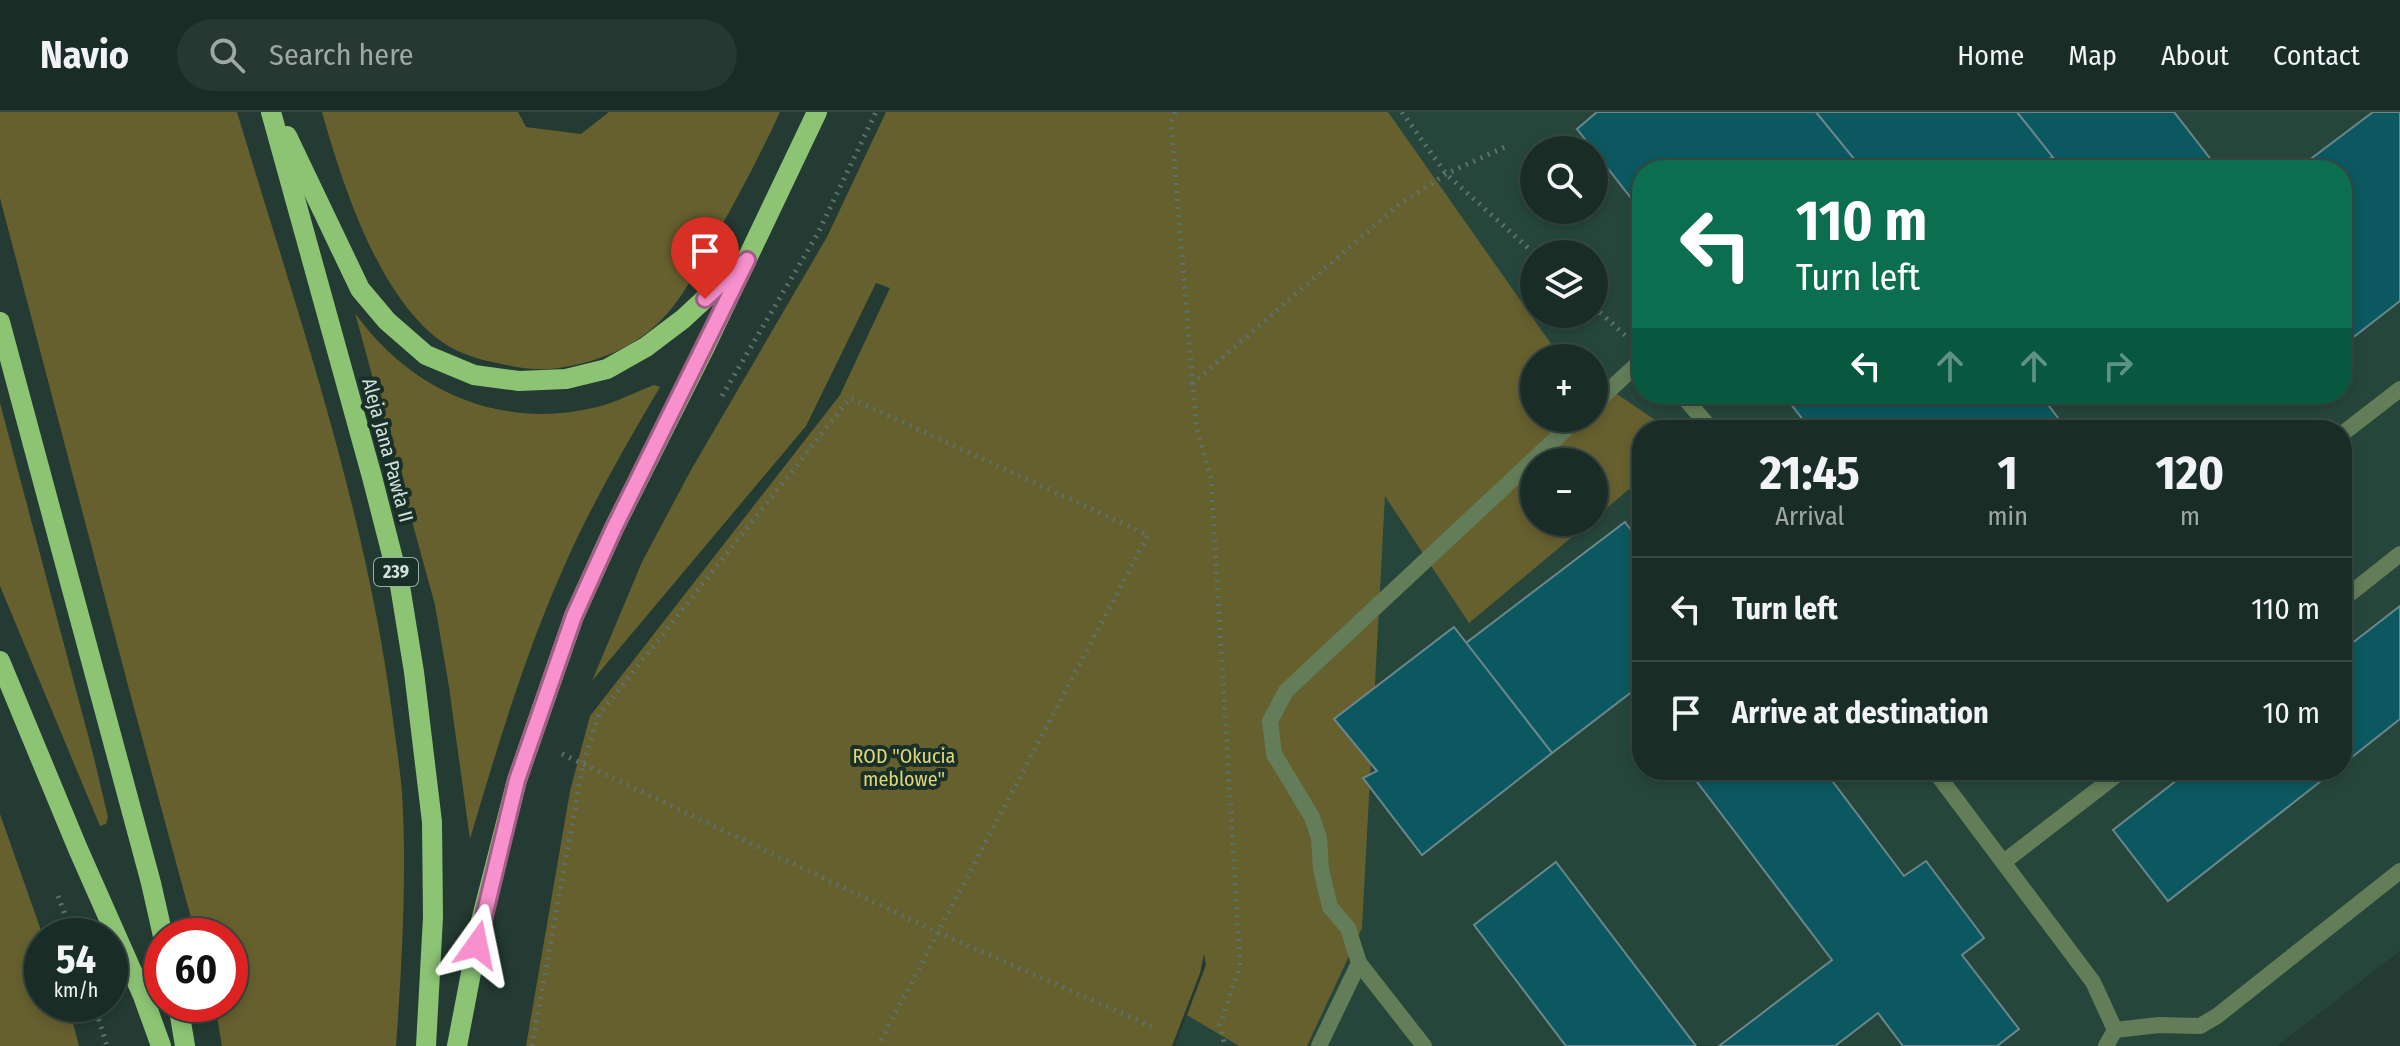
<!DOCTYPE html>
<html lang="en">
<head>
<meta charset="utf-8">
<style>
  :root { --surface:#1a2c26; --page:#273832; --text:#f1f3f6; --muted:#9fa7a7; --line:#384843 }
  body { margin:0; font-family:"Fira Sans Condensed",sans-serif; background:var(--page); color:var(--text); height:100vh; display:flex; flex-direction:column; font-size:30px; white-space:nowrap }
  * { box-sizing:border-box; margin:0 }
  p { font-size:26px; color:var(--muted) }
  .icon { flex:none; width:44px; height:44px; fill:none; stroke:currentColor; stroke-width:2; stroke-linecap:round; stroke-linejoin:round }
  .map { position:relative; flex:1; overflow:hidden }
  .side { position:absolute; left:1632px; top:308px; width:720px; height:360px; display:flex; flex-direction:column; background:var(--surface); border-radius:32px; box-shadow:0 4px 12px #0003,0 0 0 2px var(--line) }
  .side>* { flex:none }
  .top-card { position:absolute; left:1632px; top:48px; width:720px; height:244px; border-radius:32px; box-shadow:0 4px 12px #0003,0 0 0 2px var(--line); background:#0b6e4f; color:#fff; overflow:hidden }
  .fabs { position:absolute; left:1520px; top:24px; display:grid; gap:16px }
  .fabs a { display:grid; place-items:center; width:88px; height:88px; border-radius:50%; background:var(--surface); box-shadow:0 4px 12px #0003,0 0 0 2px var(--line); font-size:40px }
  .speed { position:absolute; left:24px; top:806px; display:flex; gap:16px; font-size:40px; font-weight:700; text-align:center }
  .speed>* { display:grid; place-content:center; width:104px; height:104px; border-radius:50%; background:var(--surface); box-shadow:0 4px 12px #0003,0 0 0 2px var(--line); line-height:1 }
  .speed small { font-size:20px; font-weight:400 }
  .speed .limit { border:12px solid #d22; background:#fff; color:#111 }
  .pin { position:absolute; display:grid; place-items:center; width:68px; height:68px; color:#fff; margin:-82px -34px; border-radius:50% 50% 50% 0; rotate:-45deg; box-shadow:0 0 8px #0007 }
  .pin .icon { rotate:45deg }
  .me { position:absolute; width:88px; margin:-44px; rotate:12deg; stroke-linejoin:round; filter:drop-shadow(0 0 6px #0008) }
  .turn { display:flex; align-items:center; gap:28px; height:168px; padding:0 32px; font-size:36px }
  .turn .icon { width:104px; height:104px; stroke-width:2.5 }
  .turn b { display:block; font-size:56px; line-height:68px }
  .lanes { display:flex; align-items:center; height:76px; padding:0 32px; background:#0003; justify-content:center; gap:40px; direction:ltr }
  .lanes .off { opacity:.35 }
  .eta { display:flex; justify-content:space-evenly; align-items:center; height:136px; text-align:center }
  .eta b { font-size:48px; font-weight:700; line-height:56px }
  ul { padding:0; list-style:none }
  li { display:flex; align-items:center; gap:24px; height:104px; padding:0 32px; border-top:2px solid var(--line) }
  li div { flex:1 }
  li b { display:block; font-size:30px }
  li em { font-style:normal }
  header { display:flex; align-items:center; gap:48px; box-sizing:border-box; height:112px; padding:0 40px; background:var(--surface); border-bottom:2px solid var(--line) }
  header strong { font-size:38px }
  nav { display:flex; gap:44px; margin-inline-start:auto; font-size:28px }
  .search { width:560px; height:72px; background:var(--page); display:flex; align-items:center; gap:20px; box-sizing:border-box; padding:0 28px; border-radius:44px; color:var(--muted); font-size:30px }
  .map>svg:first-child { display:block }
  .built { fill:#26463c; fill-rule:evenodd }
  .green { fill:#66602f }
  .building { fill:#0c5860; stroke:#6a878b; stroke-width:2 }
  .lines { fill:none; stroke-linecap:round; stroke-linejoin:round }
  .path { stroke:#5d726b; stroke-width:5; stroke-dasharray:2 6; stroke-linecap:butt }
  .service { stroke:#627d57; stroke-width:16 }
  .primary { stroke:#8cc474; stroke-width:20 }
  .route-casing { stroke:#a15e85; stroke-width:20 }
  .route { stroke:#f790cd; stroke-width:14 }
  .labels { text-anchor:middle; stroke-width:8; stroke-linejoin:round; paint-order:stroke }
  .shield { fill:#193029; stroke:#9aaba6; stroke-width:2 }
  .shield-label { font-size:18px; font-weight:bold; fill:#d2e0db }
  .street-label { font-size:20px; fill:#d2e0db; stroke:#193029 }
  .park-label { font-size:20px; fill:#e1d678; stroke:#193029 }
</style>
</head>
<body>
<header>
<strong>Navio</strong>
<div class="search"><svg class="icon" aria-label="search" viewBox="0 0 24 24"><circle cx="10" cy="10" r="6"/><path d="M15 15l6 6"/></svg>Search here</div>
<nav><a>Home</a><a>Map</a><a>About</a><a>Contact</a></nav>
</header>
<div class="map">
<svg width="2400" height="934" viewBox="0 0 2400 934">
  <rect width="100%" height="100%" fill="#233b33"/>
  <path class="built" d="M935,0h1465v839l-123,95h-1102l31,-81 -60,-570 -269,-112zM1534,38h60v60h-60zM1642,58h700v224h-700zM1534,142h60v60h-60zM1534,246h60v60h-60zM1642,318h700v340h-700zM1534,350h60v60h-60z"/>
  <g class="green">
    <path d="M0,0h237c60,200 130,400 156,608 3,24 7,48 9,72 5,85 0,170 -6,254h-174l-7,-42h15v-68h-34l-66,-243 -130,-495z"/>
    <path d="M322,0h196l8,15 55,7 28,-22h171c-22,48 -47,94 -73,140 -15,26 -29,54 -52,74 -29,26 -67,39 -105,43 -17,1 -31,-1 -48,-5 -17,-3 -36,-8 -52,-17 -69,-41 -107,-161 -128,-235z"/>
    <polygon points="886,0 1388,0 1561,246 1534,246 1534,306 1594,306 1594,269 1599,270 1670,318 1642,318 1642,393 1629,377 1594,407 1594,350 1534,350 1534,410 1590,410 1469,511 1385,384 1362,816 1307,934 1239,934 1187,903 1206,853 1204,842 1200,861 1172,934 526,934 570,679 590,604 840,283 890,176 876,171 806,314 592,569 642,450 691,358 827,125"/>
    <path d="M355,201c55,78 147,118 242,94 20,-5 38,-15 57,-22l6,2c-33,56 -66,113 -93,173 -41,90 -69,185 -97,279l-21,-152 -14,-82z"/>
    <polygon points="0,291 93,642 108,705 106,712 100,714 0,474"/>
    <polygon points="0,702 43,824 42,892 68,892 79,934 0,934"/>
  </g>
  <g class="building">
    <polygon points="1597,0 1816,0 1864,58 1642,58 1642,100 1577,17"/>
    <polygon points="1816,0 2017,0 2053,44 2036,58 1863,58"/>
    <polygon points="2017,0 2174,0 2219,58 2063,58"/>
    <polygon points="2373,0 2400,0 2400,189 2342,234 2342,58 2296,58"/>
    <polygon points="1783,282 2040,282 2067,318 1811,318"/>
    <polygon points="1625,410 1642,433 1642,572 1552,641 1466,531"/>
    <polygon points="2400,494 2400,607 2342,653 2342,539"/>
    <polygon points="1454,515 1552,641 1422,743 1363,666 1377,659 1334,607"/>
    <polygon points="1688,658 1824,658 1904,764 1926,749 1984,826 1962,843 2019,917 1997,934 1903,934 1878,901 1835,934 1719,934 1832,848"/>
    <polygon points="2190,658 2335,658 2168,789 2113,718"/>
    <polygon points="1556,750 1696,934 1566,934 1474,813"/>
  </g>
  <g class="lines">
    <g class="path">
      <polyline points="1175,0 1171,10 1196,314 1211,366 1240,854 1220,913 1225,934"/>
      <polyline points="1402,0 1446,62 1535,142"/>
      <polyline points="1594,195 1626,224"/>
      <polyline points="1192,272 1397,94 1446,62 1507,34"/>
      <polyline points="722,284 818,121 876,0"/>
      <polyline points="562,642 937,820 1153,915"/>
      <polyline points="58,784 73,824"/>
      <polyline points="94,892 107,934"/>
      <polyline points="532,934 583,652 599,603 850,286 1148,423 878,934"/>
    </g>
    <g class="service">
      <polyline points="1681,282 1712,318"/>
      <polyline points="1594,292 1642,248"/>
      <polyline points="2342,322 2400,277"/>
      <polyline points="2342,488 2400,442"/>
      <polyline points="1934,658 2093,870 2115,918 2106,934"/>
      <polyline points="2005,749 2123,658"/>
      <polyline points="1359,851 1424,934"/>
      <polyline points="2115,918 2159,913 2200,914 2217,904 2400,759"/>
      <polyline points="1319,934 1359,851 1348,816 1330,795 1321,757 1319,726 1312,705 1274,642 1270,609 1286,579 1578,306"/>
    </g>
    <g class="primary">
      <polyline points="271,0 372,365 400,474 414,560 432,710 433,805 426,934"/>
      <polyline points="287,24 360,177 387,209 426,243 474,263 519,269 566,267 607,257 646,235 683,207 738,156"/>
      <polyline points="0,210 151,771 163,824"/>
      <polyline points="0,549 78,737 143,884 161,934"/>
      <polyline points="178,892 185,934"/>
      <polyline points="457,934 481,809 517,668 574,504 614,416 705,235 817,0"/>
    </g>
  </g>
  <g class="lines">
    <defs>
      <polyline id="route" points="477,833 517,668 574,504 614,416 747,148 705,187"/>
    </defs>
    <use href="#route" class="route-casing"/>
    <use href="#route" class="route"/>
  </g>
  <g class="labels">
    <rect class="shield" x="374" y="446" width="44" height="28" rx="6"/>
    <g class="shield-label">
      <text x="396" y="466">239</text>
    </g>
    <g class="street-label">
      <text transform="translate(388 338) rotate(75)" y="7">Aleja Jana Pawła II</text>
    </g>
    <g class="park-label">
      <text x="904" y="651">ROD "Okucia<tspan x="904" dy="23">meblowe"</tspan></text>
    </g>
  </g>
</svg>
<div class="fabs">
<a><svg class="icon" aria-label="search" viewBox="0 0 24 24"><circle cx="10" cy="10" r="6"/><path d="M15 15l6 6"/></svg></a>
<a><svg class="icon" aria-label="layers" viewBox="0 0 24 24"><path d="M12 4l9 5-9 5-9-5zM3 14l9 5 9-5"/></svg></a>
<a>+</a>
<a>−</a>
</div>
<div class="speed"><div>54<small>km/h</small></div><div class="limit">60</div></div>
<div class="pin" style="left:705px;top:187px;background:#d93025"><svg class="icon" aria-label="arrive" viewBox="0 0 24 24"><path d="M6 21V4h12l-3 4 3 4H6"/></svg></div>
<svg class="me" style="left:477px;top:833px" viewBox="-20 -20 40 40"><path d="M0-17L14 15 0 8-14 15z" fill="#f790cd" stroke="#fff" stroke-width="4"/></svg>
<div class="top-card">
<div class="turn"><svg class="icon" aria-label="left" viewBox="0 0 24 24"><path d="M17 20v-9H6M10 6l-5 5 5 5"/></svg><div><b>110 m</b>Turn left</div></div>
<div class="lanes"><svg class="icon" aria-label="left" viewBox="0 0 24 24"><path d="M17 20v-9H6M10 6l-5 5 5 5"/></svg><svg class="icon off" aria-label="ahead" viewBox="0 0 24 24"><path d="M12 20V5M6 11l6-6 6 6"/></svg><svg class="icon off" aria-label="ahead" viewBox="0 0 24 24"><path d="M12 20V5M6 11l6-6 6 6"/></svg><svg class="icon off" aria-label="right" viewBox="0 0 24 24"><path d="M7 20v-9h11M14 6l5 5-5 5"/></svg></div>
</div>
<section class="side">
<div class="eta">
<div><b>21:45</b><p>Arrival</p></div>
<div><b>1</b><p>min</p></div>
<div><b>120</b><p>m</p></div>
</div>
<ul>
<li><svg class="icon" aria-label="left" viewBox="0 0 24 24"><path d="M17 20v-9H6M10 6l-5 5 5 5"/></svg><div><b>Turn left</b></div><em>110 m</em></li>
<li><svg class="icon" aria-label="arrive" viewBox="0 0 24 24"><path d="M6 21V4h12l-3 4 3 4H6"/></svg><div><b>Arrive at destination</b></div><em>10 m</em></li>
</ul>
</section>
</div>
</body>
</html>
